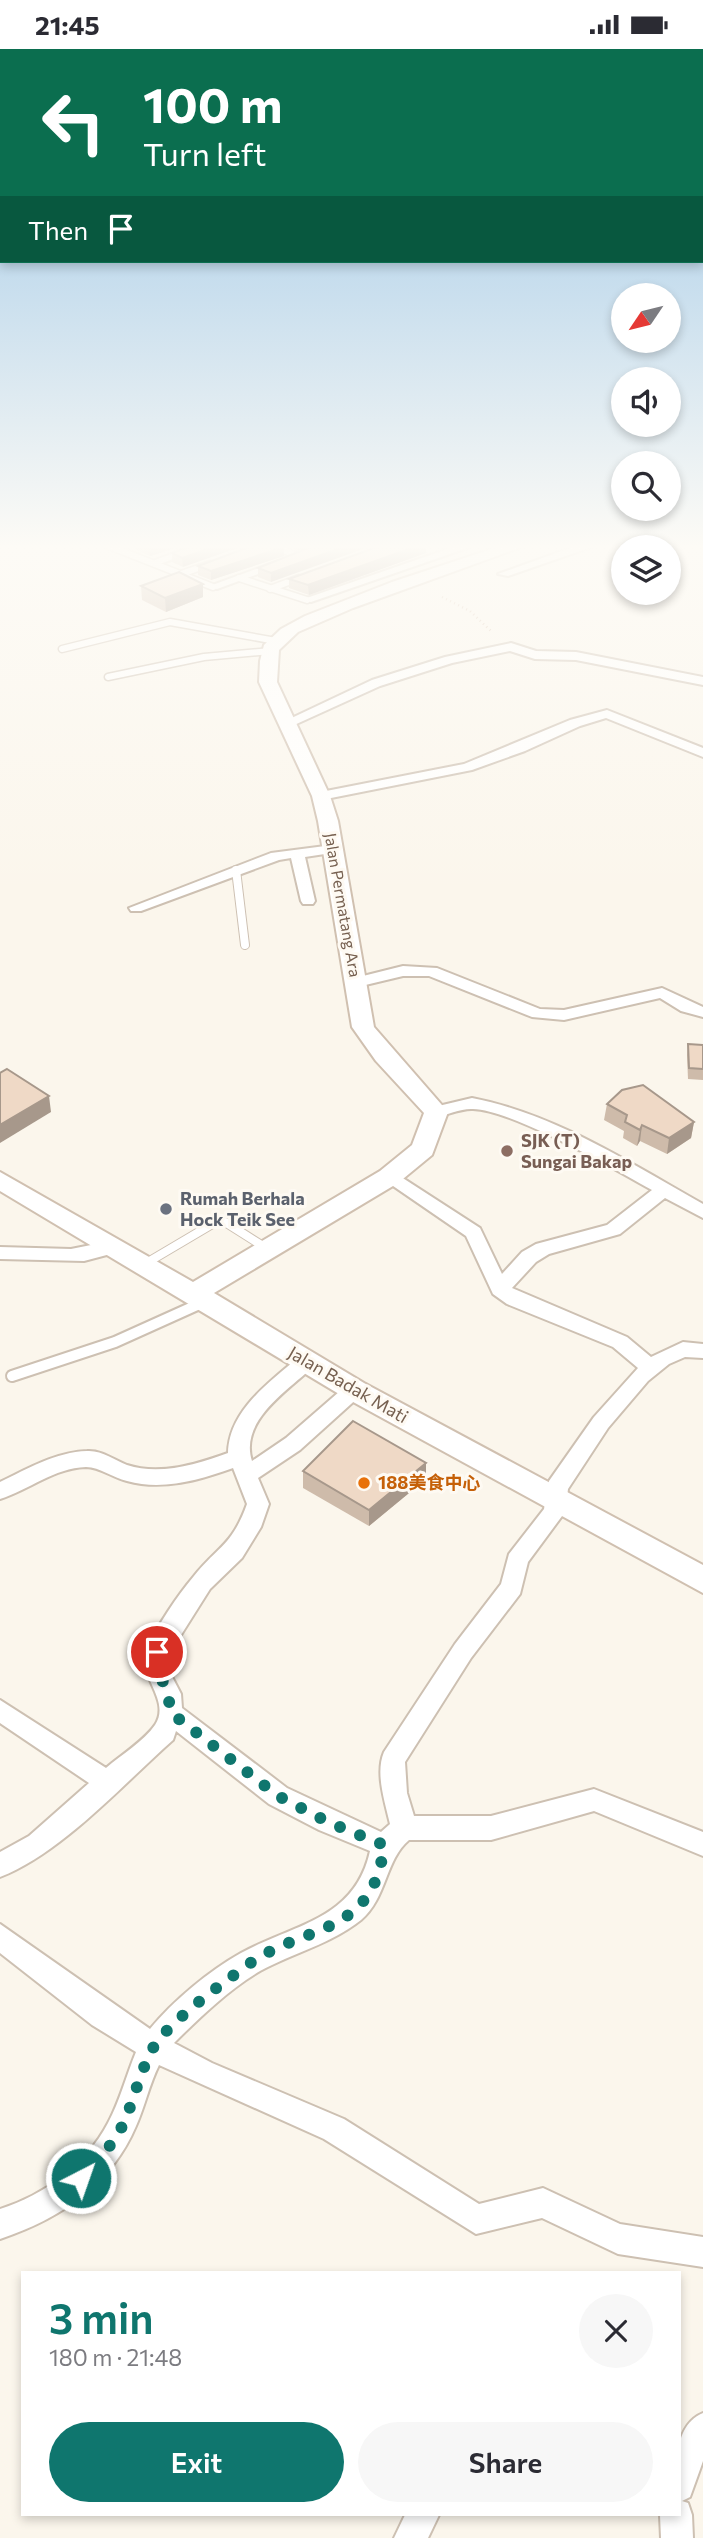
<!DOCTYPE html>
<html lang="en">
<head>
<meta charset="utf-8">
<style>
  :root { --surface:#fff; --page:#f7f7f7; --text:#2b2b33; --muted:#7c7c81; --accent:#0f766e }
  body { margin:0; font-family:Commissioner,"Noto Sans SC",sans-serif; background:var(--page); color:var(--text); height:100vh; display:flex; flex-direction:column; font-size:26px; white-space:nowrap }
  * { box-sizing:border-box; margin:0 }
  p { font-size:23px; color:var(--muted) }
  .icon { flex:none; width:38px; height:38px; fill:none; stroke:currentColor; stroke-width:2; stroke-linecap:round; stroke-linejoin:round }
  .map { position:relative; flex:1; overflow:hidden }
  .panel { position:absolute; left:21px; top:2222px; width:660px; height:245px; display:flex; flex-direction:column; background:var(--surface); border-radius:0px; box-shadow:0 4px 10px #0003 }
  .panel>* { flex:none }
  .guide { position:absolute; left:0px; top:0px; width:704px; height:214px; box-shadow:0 4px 10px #0003; background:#0b6e4f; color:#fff; overflow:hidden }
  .needle { width:46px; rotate:235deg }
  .buttons { position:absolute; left:611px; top:234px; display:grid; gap:14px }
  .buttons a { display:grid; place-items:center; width:70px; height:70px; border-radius:50%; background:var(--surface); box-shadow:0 4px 10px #0003; font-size:35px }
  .pin { position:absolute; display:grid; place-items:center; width:60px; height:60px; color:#fff; margin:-30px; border:4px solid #fff; border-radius:50%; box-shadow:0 2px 7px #0007 }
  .me { position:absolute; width:77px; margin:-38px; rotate:41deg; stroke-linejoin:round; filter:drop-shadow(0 0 5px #0008) }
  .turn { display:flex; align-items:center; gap:24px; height:147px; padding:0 28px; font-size:32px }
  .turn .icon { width:91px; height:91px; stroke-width:2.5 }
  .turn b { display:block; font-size:49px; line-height:60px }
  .then { display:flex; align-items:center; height:66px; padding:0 28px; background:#0003; gap:14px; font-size:26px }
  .round { display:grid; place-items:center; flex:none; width:74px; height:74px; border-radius:37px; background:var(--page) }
  .head { display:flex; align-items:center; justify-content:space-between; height:119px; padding:0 28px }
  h1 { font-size:42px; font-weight:600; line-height:52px; color:var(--accent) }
  .cta { display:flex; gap:14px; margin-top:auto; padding:14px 28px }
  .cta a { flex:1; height:80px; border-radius:42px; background:var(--accent); color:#fff; font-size:28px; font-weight:600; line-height:80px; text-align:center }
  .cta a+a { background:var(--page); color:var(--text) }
  .status { display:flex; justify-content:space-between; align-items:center; height:49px; padding:0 35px; background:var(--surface); direction:ltr }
  .status svg { height:19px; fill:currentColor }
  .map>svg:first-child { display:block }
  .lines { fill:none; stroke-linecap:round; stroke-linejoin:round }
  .lane-far2-casing { stroke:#cdc0b2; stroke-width:9 }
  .lane-far1-casing { stroke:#cdc0b2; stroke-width:10 }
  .lane-casing { stroke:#cdc0b2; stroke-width:14 }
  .street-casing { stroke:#cdc0b2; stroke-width:4 }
  .secondary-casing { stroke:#d0c0b0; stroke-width:4 }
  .path { stroke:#d4bca8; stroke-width:2.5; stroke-dasharray:1 3.5; stroke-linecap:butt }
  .lane-far2 { stroke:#fff; stroke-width:6 }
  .lane-far1 { stroke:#fff; stroke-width:8 }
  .lane { stroke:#fff; stroke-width:10 }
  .street { fill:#fff; fill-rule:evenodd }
  .secondary { fill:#fff; fill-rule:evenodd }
  .wall { fill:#cebbaa }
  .shaded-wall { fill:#a7988b }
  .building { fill:#efd9c6; stroke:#a7988b; stroke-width:2 }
  .route { stroke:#0f766e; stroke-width:12; stroke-dasharray:0 21.6 }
  .education-dot { fill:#8d6e63; stroke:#fefaf3; stroke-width:2.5 }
  .worship-dot { fill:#6b7280; stroke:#fefaf3; stroke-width:2.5 }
  .food-dot { fill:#e8710a; stroke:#fefaf3; stroke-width:2.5 }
  .labels { text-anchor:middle; stroke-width:6; stroke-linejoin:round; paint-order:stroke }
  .far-street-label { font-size:16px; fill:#766050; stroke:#fefaf3 }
  .education-label { font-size:18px; font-weight:bold; fill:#785e54; stroke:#fefaf3; text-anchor:start }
  .worship-label { font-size:18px; font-weight:bold; fill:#5b616d; stroke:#fefaf3; text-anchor:start }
  .street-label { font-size:18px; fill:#766050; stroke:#fefaf3 }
  .food-label { font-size:18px; font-weight:bold; fill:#c56008; stroke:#fefaf3; text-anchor:start }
</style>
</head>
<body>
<div class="status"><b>21:45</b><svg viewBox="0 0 49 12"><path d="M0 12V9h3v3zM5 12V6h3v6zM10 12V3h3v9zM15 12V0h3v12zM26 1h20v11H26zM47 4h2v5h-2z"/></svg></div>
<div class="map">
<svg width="703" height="2489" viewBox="0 0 703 2489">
  <rect width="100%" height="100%" fill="#fbf6ec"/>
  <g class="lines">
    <defs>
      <g id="lane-far2">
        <polyline points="104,495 213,538"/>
        <polyline points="272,495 298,508"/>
        <polyline points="181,525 210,515"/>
        <polyline points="239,529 307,551"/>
        <polyline points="270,540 299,529"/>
        <polyline points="62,600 170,573 276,592"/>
        <polyline points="108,628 204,608 271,602"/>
      </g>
      <g id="lane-far1">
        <polyline points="236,821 245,896"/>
        <polyline points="143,1216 214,1174 225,1173 266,1199"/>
      </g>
      <polyline id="lane" points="12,1327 115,1293 206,1252"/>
      <g id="street">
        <polygon points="198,495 215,495 157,516 147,514"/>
        <polygon points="462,495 479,495 311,553 301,551"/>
        <polygon points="581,495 600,495 508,527 498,525"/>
        <polygon points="278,512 288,514 217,540 207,538"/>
        <polygon points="511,594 536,602 576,603 703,628 703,636 576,611 535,610 510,602 452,614 380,637 292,677 281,674 372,631 445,608"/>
        <polygon points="607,661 703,699 703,708 606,669 580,677 525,702 472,721 321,751 314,747 321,743 464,715 570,671"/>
        <polygon points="333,796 338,797 338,803 305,808 315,852 313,855 303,855 301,852 291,809 279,811 141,862 131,862 129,859 271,804"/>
        <polygon points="403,917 437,919 540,960 564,961 662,939 703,958 703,968 681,962 660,949 564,971 532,968 429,927 403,927 357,938 349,933 351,930"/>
        <path d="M472,1049c83,16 158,65 231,106v14l-38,-20 -45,36 -71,20 -13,8 -24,26 115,49 24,20 32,-15 20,2v14l-18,-1 -16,7 -21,17 -40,47 -40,61 -3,23 -37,50 -8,32 -49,64 -66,104 2,31 7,23h77l103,-27 109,43v24l-109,-45 -103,29h-82c-24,20 -22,58 -48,80 -30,24 -68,33 -101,51 -31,18 -61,47 -86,72l38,20 132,56 135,85 64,-16 77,36 83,13v30l-85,-13 -76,-36 -66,16 -152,-95 -165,-74c-10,20 -14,41 -23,61 -25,59 -76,93 -136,113v-30c44,-14 86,-44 108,-86 12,-22 18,-47 28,-71l-44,-27 -92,-72v-29l150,105c23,-28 59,-58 91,-76 53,-29 114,-33 129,-102l-51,-21 -50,-26 -93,-73 -3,9c-50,44 -111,113 -173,137v-25l29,-16 60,-53 -89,-60v-23l106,68c15,-13 38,-27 49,-43 17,-26 -20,-50 -8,-77 11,-23 30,-52 47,-72 24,-30 38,-30 53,-72l-14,-36c-34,12 -70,23 -106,13 -14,-3 -27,-14 -41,-14 -32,1 -57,23 -86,32v-17c27,-13 56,-30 87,-31 15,-1 27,9 40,14 33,11 70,-1 101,-12 1,-43 42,-71 71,-96h14l3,5 -3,5c-25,23 -74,54 -61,94l34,-23 61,-53h14l3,5 -3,5 -61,55 -42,28 11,26 -8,23 -19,31 -32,31 -41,65v17l12,23 1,14 105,80 94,44 9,-8c-5,-22 -15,-51 -6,-72l71,-108 46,-60 8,-30 35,-45 5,-28 45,-64 44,-49 -25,-21 -106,-43 -14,-10 -27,-58 -86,-59 3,-4h12l85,55 22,46 20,-22 14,-8 71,-19 45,-35c-38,-21 -139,-80 -179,-81 -11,-1 -26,6 -37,8l-9,-5 3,-4z"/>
        <polygon points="111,1192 120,1198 118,1203 84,1212 0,1210 0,1198 71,1200"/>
        <path d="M703,2364v48l-13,36 -8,4 6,2 4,12 1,23h-32l-1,-23h19c0,-32 -12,-87 24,-102z"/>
        <polygon points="405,2466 439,2466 428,2489 394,2489"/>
      </g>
      <polygon id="secondary" points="507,495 530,495 353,559 298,583 279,601 277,633 330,747 338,772 374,978 448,1063 432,1106 398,1134 214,1244 364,1334 703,1516 703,1544 344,1348 0,1142 0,1123 193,1233 380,1122 412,1096 424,1064 376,1012 352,978 318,772 312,747 259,633 260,612 264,596 281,580 305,567 392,533"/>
    </defs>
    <use href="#lane-far2" class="lane-far2-casing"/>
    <use href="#lane-far1" class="lane-far1-casing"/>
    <use href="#lane" class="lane-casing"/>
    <use href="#street" class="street-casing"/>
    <use href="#secondary" class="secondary-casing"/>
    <polyline class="path" points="442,548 470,562 492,583"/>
    <use href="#lane-far2" class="lane-far2"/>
    <use href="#lane-far1" class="lane-far1"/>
    <use href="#lane" class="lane"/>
    <use href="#street" class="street"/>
    <use href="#secondary" class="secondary"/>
  </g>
  <g class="wall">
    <polygon points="136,495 188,495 150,507 137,501"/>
    <polygon points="196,495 183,518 172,513 172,504"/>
    <polygon points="285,495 317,495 298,502"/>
    <polygon points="318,495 271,533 258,528 258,519"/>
    <polygon points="284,498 284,507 211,531 198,526 198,517"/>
    <polygon points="426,504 309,546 289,539 289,530"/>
    <polygon points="141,537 203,548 166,563 142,551"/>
    <polygon points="688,995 703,996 703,1031 688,1030 687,1006"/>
    <polygon points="607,1055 694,1073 691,1089 667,1105 640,1092 637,1097 623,1089 624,1082 604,1071"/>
    <polygon points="303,1422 426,1430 369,1477 303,1439"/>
  </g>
  <g class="shaded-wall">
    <polygon points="158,495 188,495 150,507 149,498"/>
    <polygon points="222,495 249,495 183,518 182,509"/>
    <polygon points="298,495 317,495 298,502"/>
    <polygon points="352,495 377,495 271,533 271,524"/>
    <polygon points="423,495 426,495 426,504 309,546 308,536"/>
    <polygon points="284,498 284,507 211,531 211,522"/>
    <polygon points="203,535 203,548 166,563 165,549"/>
    <polygon points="49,1047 51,1063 0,1094 0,1076"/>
    <polygon points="694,1073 691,1089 667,1105 669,1089"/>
    <polygon points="642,1076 640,1092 637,1097 640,1081"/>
    <polygon points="426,1414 426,1430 369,1477 369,1461"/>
  </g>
  <g class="building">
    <polygon points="143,495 158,495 149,498"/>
    <polygon points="196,495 222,495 182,509 172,504"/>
    <polygon points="257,495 278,495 284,498 211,522 198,517"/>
    <polygon points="318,495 352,495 271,524 258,519"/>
    <polygon points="385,495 423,495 308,536 289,530"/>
    <polygon points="179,523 203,535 165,549 141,537"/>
    <polygon points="688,995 703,996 703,1020 689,1019"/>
    <polygon points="7,1020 49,1047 0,1076 0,1024"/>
    <polygon points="643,1036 694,1073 669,1089 642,1076 640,1081 625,1073 627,1066 607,1055 622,1041"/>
    <polygon points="353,1372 426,1414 369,1461 303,1422"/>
  </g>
  <linearGradient id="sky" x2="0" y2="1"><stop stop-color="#98c4e6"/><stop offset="0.59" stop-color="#fdfbf6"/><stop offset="1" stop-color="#fdfbf6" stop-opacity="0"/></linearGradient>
  <rect width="703" height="844" fill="url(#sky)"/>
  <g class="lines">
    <path class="route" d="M81,2129c17,-17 36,-38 45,-60 9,-23 15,-48 27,-70 14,-24 68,-64 92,-81 57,-44 129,-28 139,-122l-56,-23 -50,-26 -107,-83c-2,-22 -14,-38 -14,-61"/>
  </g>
  <circle class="education-dot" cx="507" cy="1102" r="7"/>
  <circle class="worship-dot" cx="166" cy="1160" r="7"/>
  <circle class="food-dot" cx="364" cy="1434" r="7"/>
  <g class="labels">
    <g class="far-street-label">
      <text transform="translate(343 856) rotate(80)" y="6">Jalan Permatang Ara</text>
    </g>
    <g class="education-label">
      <text x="521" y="1098">SJK (T)<tspan x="521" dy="21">Sungai Bakap</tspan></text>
    </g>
    <g class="worship-label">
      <text x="180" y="1156">Rumah Berhala<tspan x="180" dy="21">Hock Teik See</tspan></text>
    </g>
    <g class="street-label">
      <text transform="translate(348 1336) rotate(30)" y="6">Jalan Badak Mati</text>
    </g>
    <g class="food-label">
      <text x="378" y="1440">188美食中心</text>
    </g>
  </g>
</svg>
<div class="buttons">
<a><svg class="needle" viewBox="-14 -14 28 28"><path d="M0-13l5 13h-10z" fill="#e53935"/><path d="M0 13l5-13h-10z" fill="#7c7c81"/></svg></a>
<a><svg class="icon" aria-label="sound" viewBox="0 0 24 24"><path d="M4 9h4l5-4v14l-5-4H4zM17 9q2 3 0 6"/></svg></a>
<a><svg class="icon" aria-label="search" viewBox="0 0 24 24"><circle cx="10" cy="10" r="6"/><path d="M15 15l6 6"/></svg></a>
<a><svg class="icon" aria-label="layers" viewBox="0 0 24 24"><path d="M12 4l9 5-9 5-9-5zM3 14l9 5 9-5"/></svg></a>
</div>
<div class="pin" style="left:157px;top:1603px;background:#d93025"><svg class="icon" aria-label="arrive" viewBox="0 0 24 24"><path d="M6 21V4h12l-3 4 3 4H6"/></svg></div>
<svg class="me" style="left:81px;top:2129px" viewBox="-20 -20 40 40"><circle r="17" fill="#0f766e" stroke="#fff" stroke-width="3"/><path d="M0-11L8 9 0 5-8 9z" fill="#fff"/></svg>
<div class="guide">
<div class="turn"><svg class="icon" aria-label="left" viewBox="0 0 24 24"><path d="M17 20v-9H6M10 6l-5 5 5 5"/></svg><div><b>100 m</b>Turn left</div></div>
<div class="then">Then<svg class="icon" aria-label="arrive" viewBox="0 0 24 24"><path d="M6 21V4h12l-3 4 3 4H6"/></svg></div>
</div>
<section class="panel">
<div class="head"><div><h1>3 min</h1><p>180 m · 21:48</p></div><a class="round"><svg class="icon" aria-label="close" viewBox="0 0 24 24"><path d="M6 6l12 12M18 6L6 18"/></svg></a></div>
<div class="cta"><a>Exit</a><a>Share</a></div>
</section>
</div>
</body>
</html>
